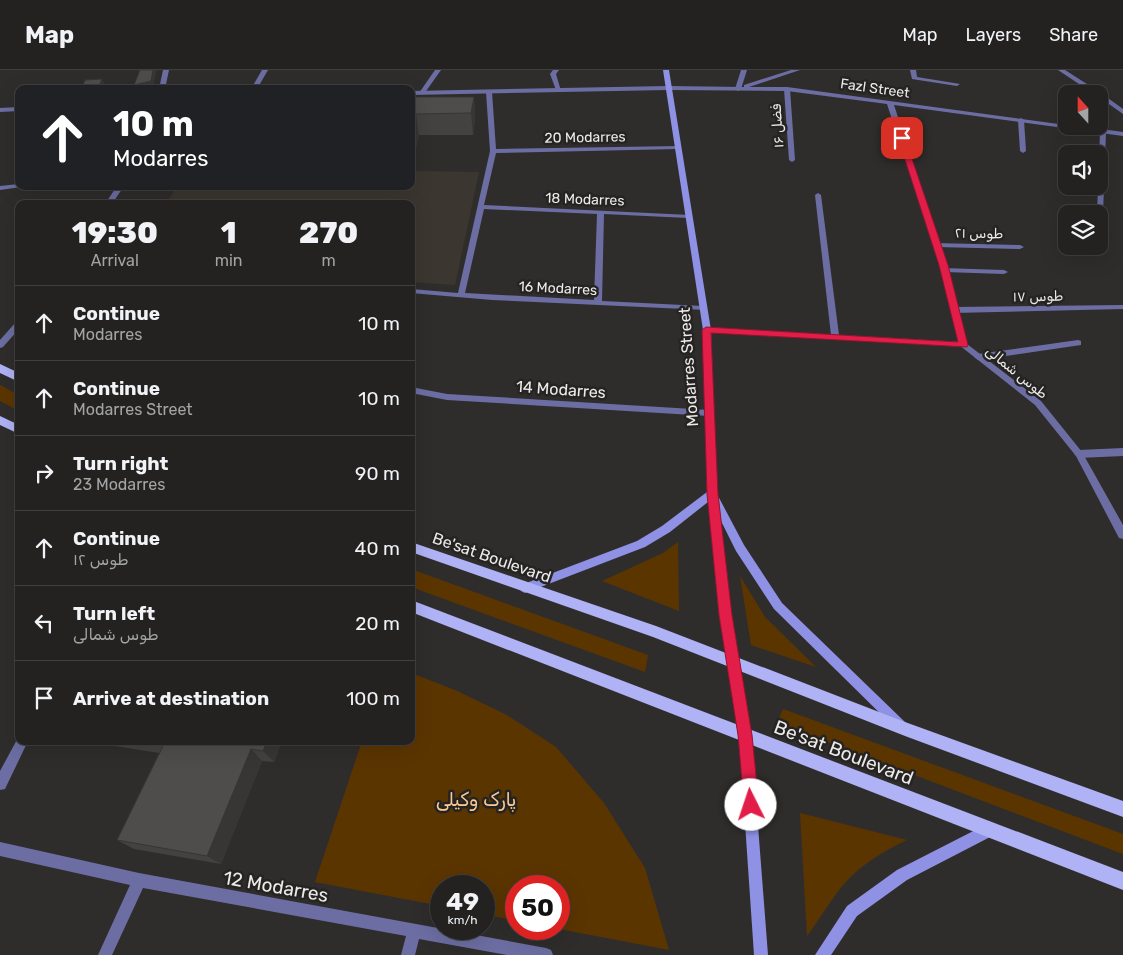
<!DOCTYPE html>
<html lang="en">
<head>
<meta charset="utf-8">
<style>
  :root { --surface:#232221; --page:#2f2f2e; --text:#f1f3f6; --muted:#a3a4a5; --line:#403f3f }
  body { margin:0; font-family:Rubik,"Noto Sans Arabic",sans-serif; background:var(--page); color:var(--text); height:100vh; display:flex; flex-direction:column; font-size:19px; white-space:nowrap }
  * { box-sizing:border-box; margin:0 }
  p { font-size:16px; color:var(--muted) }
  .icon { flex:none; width:28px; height:28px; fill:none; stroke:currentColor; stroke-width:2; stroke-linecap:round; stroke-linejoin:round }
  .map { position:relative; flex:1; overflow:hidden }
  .sheet { position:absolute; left:15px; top:130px; width:400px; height:545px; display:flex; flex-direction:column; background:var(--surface); border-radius:10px; box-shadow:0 5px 20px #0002,0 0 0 1px var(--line) }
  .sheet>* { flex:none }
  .guide { position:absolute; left:15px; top:15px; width:400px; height:105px; border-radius:10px; box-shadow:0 5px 20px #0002,0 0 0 1px var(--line); background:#202124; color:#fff; overflow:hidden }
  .needle { width:32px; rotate:339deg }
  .fabs { position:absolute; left:1058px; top:15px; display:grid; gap:10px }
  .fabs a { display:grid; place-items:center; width:50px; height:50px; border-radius:10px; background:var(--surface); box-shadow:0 5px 20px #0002,0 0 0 1px var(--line); font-size:25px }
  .speed { position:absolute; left:430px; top:805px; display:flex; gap:10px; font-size:25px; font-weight:700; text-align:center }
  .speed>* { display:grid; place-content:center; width:65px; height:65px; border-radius:50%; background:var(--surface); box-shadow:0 5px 20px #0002,0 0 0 1px var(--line); line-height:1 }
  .speed small { font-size:12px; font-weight:400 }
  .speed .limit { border:8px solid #d22; background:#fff; color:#111 }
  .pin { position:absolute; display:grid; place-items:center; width:42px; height:42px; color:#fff; margin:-21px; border-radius:10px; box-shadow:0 2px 8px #0006 }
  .me { position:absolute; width:55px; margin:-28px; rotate:356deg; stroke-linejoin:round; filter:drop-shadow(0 0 4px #0008) }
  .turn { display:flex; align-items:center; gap:18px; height:105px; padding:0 15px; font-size:22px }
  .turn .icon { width:65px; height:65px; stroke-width:2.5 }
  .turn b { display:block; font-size:35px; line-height:42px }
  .eta { display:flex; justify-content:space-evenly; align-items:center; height:85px; text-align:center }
  .eta b { font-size:30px; font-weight:800; line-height:35px }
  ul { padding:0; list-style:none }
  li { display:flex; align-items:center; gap:15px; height:75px; padding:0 15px; border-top:1px solid var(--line) }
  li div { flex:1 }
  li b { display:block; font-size:19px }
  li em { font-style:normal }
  header { display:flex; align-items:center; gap:30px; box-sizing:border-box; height:70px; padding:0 25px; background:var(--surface); border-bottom:1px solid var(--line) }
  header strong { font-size:24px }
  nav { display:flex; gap:28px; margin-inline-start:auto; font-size:18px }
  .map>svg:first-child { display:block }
  .built { fill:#3c3630 }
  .green { fill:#5b3500 }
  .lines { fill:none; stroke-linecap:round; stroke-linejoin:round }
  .service { fill:#6c6ea3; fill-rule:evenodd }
  .minor { fill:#6c6ea3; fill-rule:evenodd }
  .tertiary { fill:#6c6ea3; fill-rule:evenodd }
  .secondary { fill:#8f91e5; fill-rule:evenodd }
  .primary { fill:#afb2f4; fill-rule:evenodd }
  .wall { fill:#444240 }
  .shaded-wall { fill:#373634 }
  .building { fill:#4f4d4b; stroke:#373634 }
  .route { fill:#e11d48; stroke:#92132f }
  .labels { text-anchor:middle; stroke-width:5; stroke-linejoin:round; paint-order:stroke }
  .far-street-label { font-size:14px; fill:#ecebe9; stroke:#252422 }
  .street-label { font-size:16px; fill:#ecebe9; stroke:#252422 }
  .near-street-label { font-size:19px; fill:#ecebe9; stroke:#252422 }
  .near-park-label { font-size:19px; fill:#fcc993; stroke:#252422 }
</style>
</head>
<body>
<header>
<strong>Map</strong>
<nav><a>Map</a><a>Layers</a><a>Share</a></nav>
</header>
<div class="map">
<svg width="1123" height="885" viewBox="0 0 1123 885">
  <rect width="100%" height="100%" fill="#2f2d2c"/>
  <polygon class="built" points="411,101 479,102 455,215 411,212 411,134 166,134 177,116 411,116"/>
  <g class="green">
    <polygon points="0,315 19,325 19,341 0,331"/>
    <polygon points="678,472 679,541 602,511 663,483"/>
    <polygon points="411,499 648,585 645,602 411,517"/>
    <polygon points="740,506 765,547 816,597 751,575"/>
    <polygon points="411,603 455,620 507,645 556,677 604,733 645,798 669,880 559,859 559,816 516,816 516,851 484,844 484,816 441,816 441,836 315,812 362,671 411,671"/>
    <polygon points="783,639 1123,764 1123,784 777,653"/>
    <path d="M800,743l107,27c-28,13 -53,29 -71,54 -10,14 -19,28 -29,42z"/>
  </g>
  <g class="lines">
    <polygon class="service" points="910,0 916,0 917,7 960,14 957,16 912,9"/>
    <g class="minor">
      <polygon points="163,0 169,0 165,19 159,19"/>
      <polygon points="262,0 268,0 257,19 251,19"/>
      <polygon points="435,0 441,0 424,24 420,24 419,23"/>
      <polygon points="553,0 559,0 556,4 561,21 556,20 550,4"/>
      <polygon points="741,0 747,0 741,19 738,21 735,19"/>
      <polygon points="1058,0 1065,0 1101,23 1123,39 1123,44 1099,27 1099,24 1094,24"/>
      <polygon points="787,17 790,19 795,90 792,92 789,90 784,19"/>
      <path d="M489,20l3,2 4,57 183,-3 1,1 -3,2 -181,4 -12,52 206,10 1,1 -3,2 -84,-4 -2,87 101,5h3v4l-214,-10 -81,-7v-4l47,4 32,-142 -4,-59zM484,139l113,5 -3,86 -129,-7z"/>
      <polygon points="1021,48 1024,50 1026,81 1023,83 1020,81 1018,50"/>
      <polygon points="1103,60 1106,62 1103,144 1100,146 1097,144 1100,62"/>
      <polygon points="19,114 19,116 22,116 21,117 0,120 0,116"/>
      <polygon points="117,116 124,116 112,134 105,134"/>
      <polygon points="818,123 821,125 839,265 963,272 966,273 966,277 704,262 704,258 707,257 831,265 815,125"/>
      <polygon points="934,173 1020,175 1024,177 1020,179 937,177 934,177"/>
      <polygon points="942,198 1004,200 1008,202 1004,204 945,202 942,202"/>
      <polygon points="1123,235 1123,239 954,243 950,240 954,237"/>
      <polygon points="19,251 19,259 3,277 0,278 0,270 16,252"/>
      <polygon points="1078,270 1081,271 1081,275 978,290 974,287 978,284"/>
      <polygon points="411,317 447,324 709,340 713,343 709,346 447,330 411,323"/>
      <polygon points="1123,378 1123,386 1079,388 1074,384 1079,380"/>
      <polygon points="19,666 19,671 28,671 5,719 0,720 0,701"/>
      <polygon points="0,772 139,803 546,878 551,880 553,885 507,885 419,869 415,885 401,885 406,866 143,818 112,885 98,885 130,815 0,786"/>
    </g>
    <g class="tertiary">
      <polygon points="791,0 800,0 749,17 787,17 1066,55 1066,56 1079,56 1123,62 1123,66 894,35 947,195 967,274 1041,331 1082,382 1123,455 1123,469 1119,468 1076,386 1035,335 959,275 939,195 887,34 787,21 668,20 411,25 411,21 668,16 744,17 744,15"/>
      <polygon points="19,37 19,41 0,42 0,38"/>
    </g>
    <g class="secondary">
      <polygon points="663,0 669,0 711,260 717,424 744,475 782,533 906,653 908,657 906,661 902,663 898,661 774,539 736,481 720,449 731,545 751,665 768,885 754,885 739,665 719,545 708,432 670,462 645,477 525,523 521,521 520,518 521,515 637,471 662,456 707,422 703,260"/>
      <polygon points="989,753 994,755 996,760 994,765 907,810 857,846 831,885 815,885 847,836 897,800"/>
    </g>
    <g class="primary">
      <polygon points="0,294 19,303 19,312 0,303"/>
      <polygon points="0,346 19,355 19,364 0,355"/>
      <polygon points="411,472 656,556 905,652 1123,731 1123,747 905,666 653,567 411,482"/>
      <polygon points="411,530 1123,802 1123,820 411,542"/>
    </g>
  </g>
  <g class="wall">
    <polygon points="411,27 474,27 475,48 473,65 419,65 415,81 411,81"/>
    <polygon points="83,671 282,671 274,692 262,691 221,794 134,779 117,770 159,683"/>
  </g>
  <g class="shaded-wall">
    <polygon points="153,0 157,0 153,17 146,19 136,19 134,15"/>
    <polygon points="102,9 105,14 103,19 98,19"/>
    <polygon points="474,27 475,48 473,65 471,43"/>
    <polygon points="416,44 419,65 415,81 412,60"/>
    <polygon points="267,671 282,671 274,692 263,681"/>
    <polygon points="251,679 262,691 221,794 207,786"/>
  </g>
  <g class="building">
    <polygon points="140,0 153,0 151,11 134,15"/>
    <polygon points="102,9 98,19 81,19 85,10"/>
    <polygon points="381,18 381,19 334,19"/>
    <polygon points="411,27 474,27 471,43 416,44 412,60 411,60"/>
    <polygon points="146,671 267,671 263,681 251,679 207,786 117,770 164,674"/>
  </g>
  <polygon class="route" points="902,66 905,68 948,195 968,275 967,277 711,263 718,424 732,545 752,665 759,735 756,740 751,742 746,740 744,735 738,665 719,545 707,424 702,260 706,257 958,272 939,195 898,68"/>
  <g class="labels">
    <g class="far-street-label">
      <text transform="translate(875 18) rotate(8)" y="5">Fazl Street</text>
      <text transform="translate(777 56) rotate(-94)" y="5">فضل ۱۶</text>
      <text transform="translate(585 67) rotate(-1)" y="5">20 Modarres</text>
      <text transform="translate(585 129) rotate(2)" y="5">18 Modarres</text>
      <text transform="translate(979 163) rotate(1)" y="5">طوس ۲۱</text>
      <text transform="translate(558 218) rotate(3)" y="5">16 Modarres</text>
      <text transform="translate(1038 226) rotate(-1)" y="5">طوس ۱۷</text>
      <text transform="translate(1017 302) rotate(39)" y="5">طوس شمالی</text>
    </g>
    <g class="street-label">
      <text transform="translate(688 297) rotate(-94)" y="6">Modarres Street</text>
      <text transform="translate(561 319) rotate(4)" y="6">14 Modarres</text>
      <text transform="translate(492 487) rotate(19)" y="6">Be'sat Boulevard</text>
    </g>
    <g class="near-street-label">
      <text transform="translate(844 682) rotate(21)" y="7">Be'sat Boulevard</text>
      <text transform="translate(276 816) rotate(10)" y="7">12 Modarres</text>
    </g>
    <g class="near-park-label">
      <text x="476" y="736">پارک وکیلی</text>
    </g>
  </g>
</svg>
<div class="fabs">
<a><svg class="needle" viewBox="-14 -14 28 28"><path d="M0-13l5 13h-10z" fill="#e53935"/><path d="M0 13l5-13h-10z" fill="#a3a4a5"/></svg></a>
<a><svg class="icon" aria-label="sound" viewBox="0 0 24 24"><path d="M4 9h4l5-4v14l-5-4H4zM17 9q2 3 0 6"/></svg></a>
<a><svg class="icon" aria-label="layers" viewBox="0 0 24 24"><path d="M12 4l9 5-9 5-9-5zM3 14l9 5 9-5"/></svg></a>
</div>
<div class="speed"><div>49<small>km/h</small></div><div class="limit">50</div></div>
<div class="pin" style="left:902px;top:68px;background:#d93025"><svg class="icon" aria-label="arrive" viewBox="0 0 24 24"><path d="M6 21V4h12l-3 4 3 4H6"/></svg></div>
<svg class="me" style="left:751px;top:735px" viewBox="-20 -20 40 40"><circle r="19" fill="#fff"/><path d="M0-13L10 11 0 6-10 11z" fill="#e11d48"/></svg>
<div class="guide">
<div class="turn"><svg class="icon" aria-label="ahead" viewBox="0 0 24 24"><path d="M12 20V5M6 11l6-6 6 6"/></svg><div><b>10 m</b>Modarres</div></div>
</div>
<section class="sheet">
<div class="eta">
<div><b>19:30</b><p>Arrival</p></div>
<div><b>1</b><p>min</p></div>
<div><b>270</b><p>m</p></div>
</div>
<ul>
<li><svg class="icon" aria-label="ahead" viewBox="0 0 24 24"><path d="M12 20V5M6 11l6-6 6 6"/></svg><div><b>Continue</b><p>Modarres</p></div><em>10 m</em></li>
<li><svg class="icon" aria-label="ahead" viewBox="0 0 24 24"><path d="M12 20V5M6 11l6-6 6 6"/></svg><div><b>Continue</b><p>Modarres Street</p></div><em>10 m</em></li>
<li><svg class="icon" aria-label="right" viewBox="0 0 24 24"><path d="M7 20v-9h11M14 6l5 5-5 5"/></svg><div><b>Turn right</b><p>23 Modarres</p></div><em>90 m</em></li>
<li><svg class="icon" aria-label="ahead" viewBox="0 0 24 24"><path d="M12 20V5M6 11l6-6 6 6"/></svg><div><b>Continue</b><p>طوس ۱۲</p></div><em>40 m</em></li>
<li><svg class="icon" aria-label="left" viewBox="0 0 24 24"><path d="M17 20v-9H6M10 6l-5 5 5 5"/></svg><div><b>Turn left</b><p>طوس شمالی</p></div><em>20 m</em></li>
<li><svg class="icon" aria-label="arrive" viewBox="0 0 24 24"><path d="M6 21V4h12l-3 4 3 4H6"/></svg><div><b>Arrive at destination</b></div><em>100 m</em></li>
</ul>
</section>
</div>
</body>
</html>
